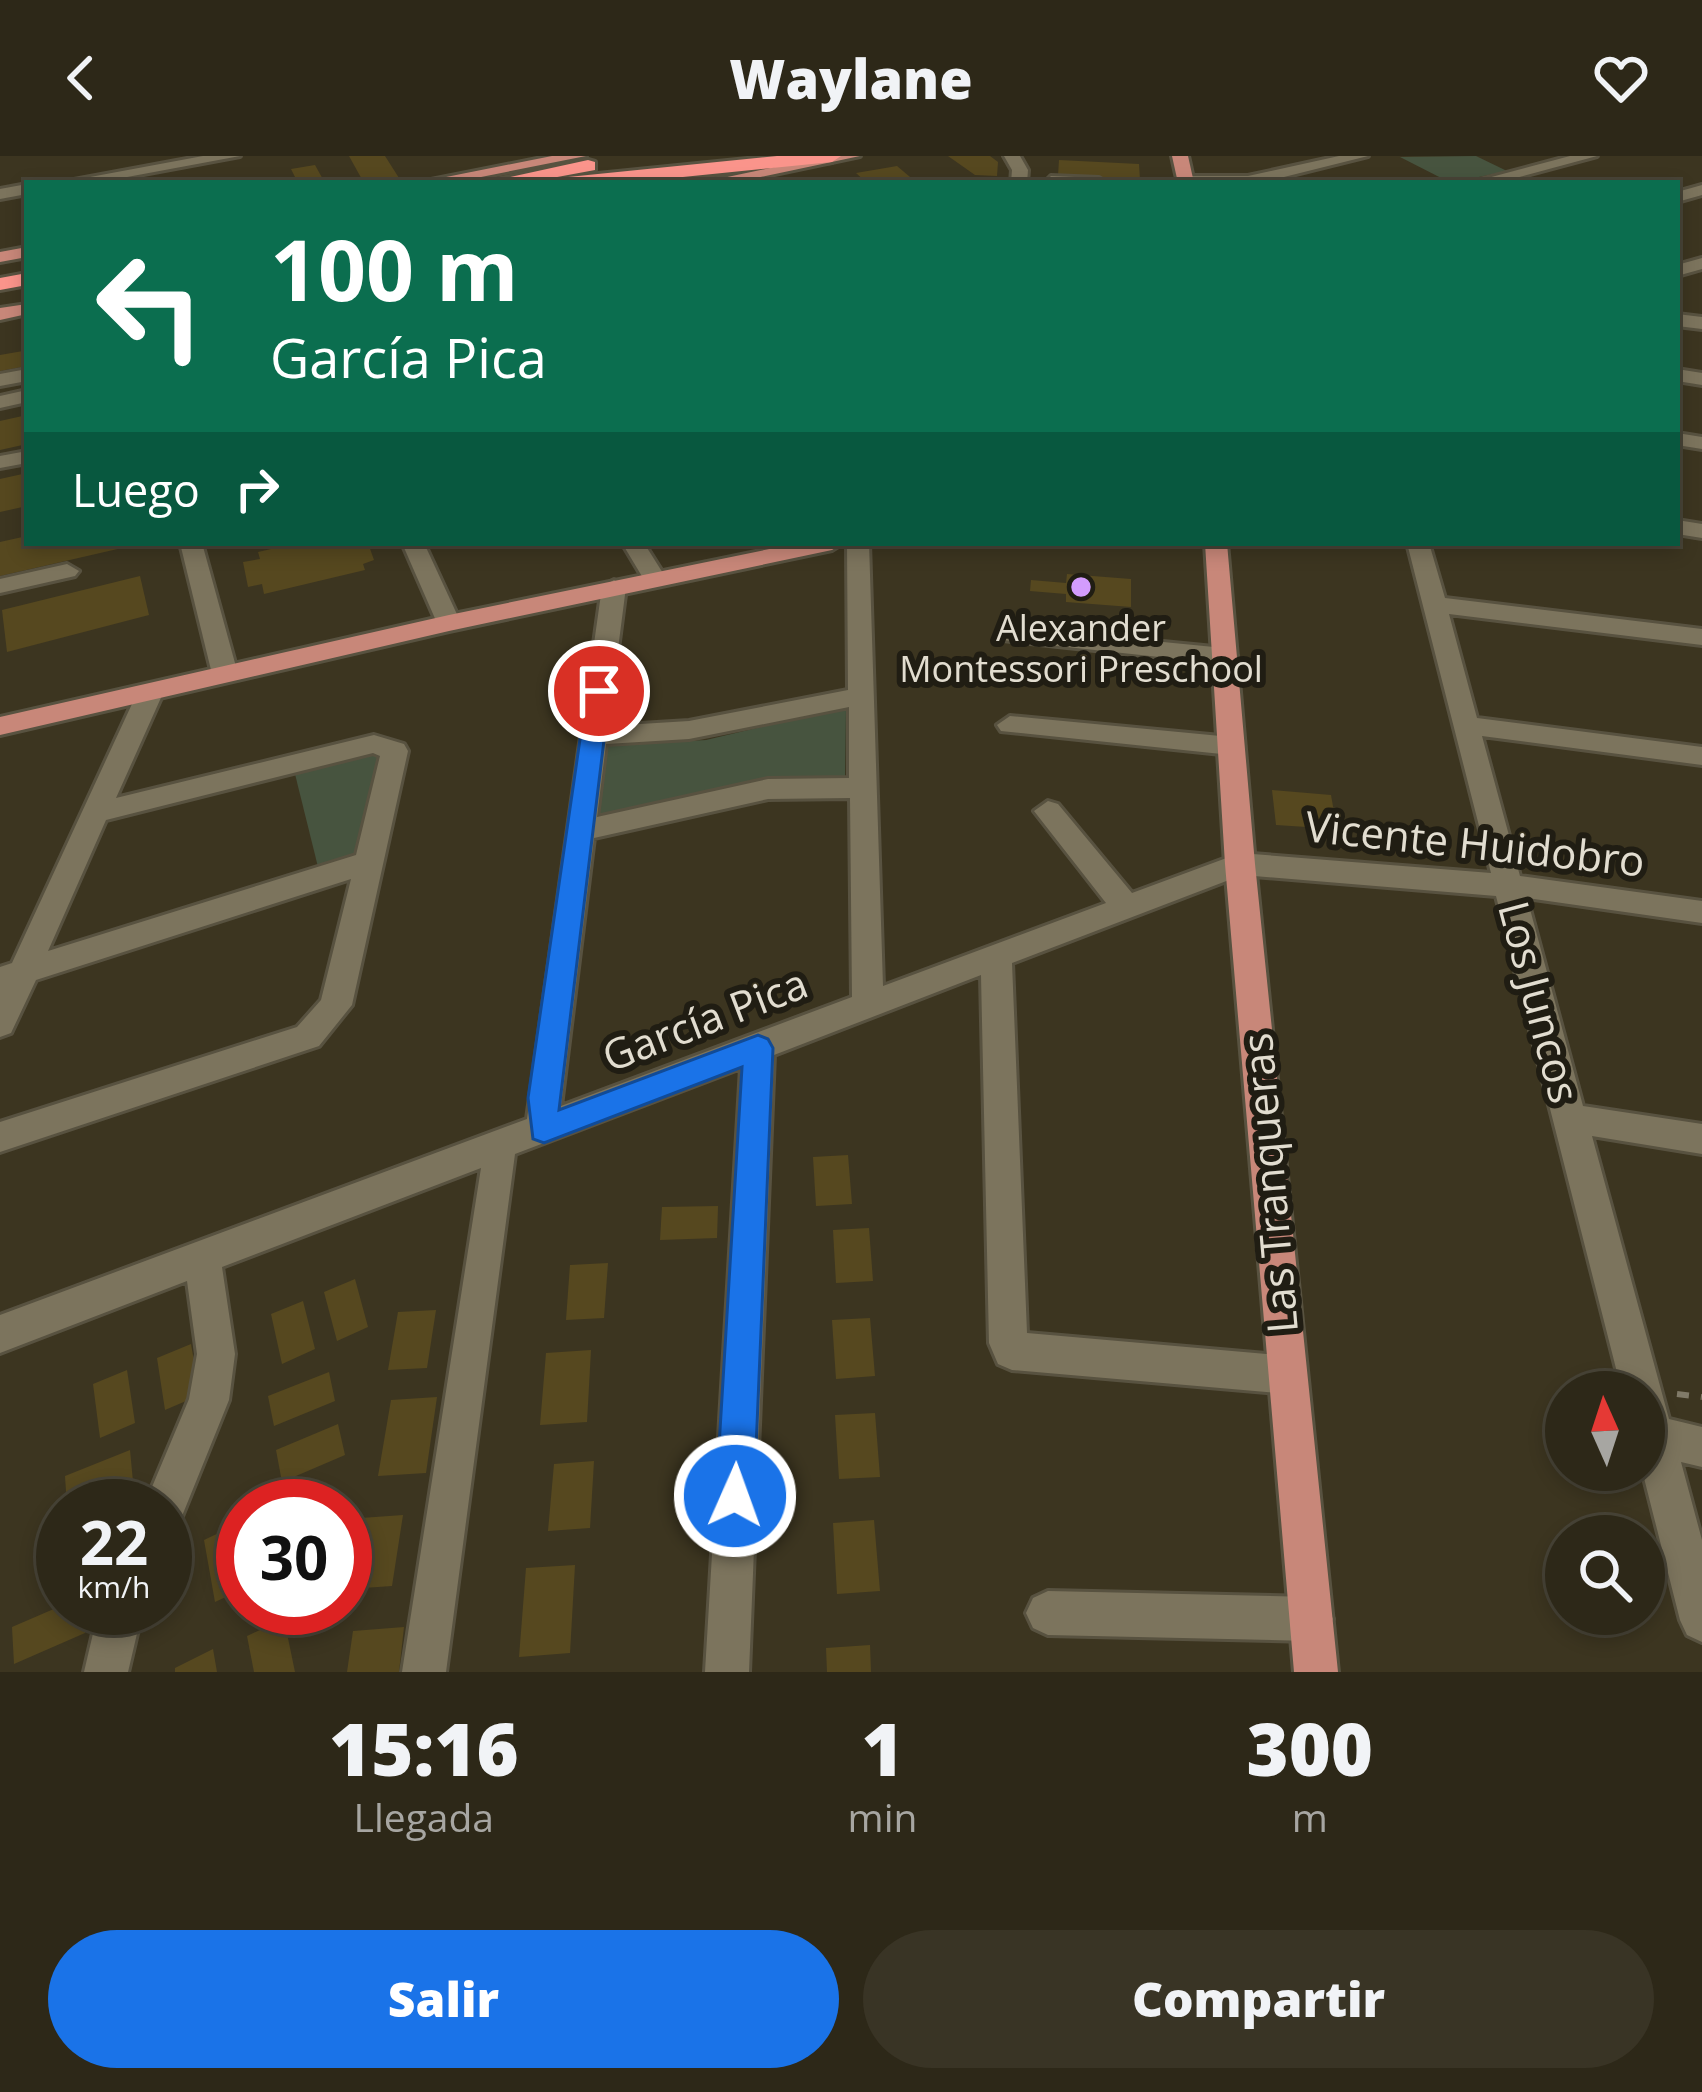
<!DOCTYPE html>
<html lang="es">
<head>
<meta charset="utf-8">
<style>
  :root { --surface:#2d2818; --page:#393425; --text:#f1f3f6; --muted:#a7a6a2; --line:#484437; --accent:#1a73e8 }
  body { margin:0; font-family:"Open Sans",sans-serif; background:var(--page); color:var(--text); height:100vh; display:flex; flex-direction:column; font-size:45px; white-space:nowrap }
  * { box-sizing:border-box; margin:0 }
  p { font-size:39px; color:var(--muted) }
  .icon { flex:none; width:66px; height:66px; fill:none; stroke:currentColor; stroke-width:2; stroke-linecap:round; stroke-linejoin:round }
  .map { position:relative; height:1516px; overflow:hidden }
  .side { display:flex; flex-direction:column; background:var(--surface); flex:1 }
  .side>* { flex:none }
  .banner { position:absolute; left:24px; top:24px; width:1656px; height:366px; border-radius:0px; box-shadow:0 6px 18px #0003,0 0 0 3px var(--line); background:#0b6e4f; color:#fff; overflow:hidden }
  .needle { width:78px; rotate:357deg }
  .controls { position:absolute; left:1545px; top:1215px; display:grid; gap:24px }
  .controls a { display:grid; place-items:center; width:120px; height:120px; border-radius:50%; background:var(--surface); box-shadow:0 6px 18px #0003,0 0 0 3px var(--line); font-size:60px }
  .speed { position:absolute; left:36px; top:1323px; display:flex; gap:24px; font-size:60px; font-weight:700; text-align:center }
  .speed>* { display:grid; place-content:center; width:156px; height:156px; border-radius:50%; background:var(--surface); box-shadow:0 6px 18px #0003,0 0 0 3px var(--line); line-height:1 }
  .speed small { font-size:30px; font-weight:400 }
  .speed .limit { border:18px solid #d22; background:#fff; color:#111 }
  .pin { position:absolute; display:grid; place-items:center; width:102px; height:102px; color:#fff; margin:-51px; border:6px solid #fff; border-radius:50%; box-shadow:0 3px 12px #0007 }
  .me { position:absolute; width:132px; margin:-66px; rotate:2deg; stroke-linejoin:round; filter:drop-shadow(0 0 9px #0008) }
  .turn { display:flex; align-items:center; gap:42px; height:252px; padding:0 48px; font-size:54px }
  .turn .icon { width:156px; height:156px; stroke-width:2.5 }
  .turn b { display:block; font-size:84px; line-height:102px }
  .then { display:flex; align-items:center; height:114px; padding:0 48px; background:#0003; gap:24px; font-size:45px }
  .eta { display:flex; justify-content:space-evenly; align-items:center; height:204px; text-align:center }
  .eta b { font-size:72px; font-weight:800; line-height:84px }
  .button { display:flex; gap:24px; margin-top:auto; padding:24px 48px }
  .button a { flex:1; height:138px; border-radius:72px; background:var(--accent); color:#fff; font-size:48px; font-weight:800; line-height:138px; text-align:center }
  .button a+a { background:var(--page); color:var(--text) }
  header { display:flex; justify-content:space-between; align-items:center; height:156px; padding:0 48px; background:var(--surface); font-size:54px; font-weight:800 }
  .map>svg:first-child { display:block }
  .green { fill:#47543f }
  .building { fill:#56481f }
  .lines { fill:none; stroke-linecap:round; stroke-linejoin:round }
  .minor-casing { stroke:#585240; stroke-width:6 }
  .major-casing { stroke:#585240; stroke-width:6 }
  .highway-casing { stroke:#585240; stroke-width:6 }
  .path { stroke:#807a68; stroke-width:6; stroke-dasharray:12 12; stroke-linecap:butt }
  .minor { fill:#7c745d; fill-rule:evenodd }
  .major { fill:#c88779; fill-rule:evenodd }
  .highway { fill:#fa948b; fill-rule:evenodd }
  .route { fill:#1a73e8; stroke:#114b97; stroke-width:3 }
  .poi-dot { fill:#d39cfd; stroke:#201d13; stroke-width:4.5 }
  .labels { text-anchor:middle; stroke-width:12; stroke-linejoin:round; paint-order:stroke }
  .far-poi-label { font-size:36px; fill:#e2ddd0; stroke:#201d13 }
  .street-label { font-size:42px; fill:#e2ddd0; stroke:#201d13 }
</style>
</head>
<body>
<header><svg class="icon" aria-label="back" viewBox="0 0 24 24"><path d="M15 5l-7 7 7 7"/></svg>Waylane<svg class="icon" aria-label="heart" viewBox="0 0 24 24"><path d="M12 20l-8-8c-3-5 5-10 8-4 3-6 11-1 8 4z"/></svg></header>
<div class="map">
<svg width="1702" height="1516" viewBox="0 0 1702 1516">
  <rect width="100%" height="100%" fill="#3c3520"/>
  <g class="green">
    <polygon points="1476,0 1507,15 1451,27 1400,1"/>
    <polygon points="846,551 845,623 588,674 603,590 706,584"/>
    <polygon points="369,594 383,596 364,696 319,715 294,614"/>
  </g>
  <g class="building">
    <polygon points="349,0 385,0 399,22 364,27"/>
    <polygon points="948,0 990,0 998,6 997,20 975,19"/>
    <polygon points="1059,4 1139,8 1140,24 1058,20"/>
    <polygon points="315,9 325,27 298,27 291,13"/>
    <polygon points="897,10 910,21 867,27 856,17"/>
    <polygon points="27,186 27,210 0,215 0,199 23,195 22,187"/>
    <polygon points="27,259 27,288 0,294 0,265"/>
    <polygon points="27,317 27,350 0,356 0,323"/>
    <polygon points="27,380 27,387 135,389 0,420 0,386"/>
    <polygon points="297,387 368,387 374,404 363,408 365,414 264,438 262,428 248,431 243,406 260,403 258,396"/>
    <polygon points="1067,418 1131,423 1131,451 1066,446 1066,438 1030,435 1031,424 1066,427"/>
    <polygon points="140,420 149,459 7,496 2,454"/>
    <polygon points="1272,634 1331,639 1337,673 1276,669"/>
    <polygon points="848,999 852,1048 816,1050 813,1001"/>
    <polygon points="718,1050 717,1082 660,1084 662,1051"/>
    <polygon points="869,1072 873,1125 836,1127 833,1074"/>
    <polygon points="608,1107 604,1162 566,1164 570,1109"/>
    <polygon points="355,1123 368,1171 337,1185 324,1136"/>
    <polygon points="303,1145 315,1193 282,1208 271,1158"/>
    <polygon points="436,1154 427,1212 388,1214 398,1156"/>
    <polygon points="870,1162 875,1220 836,1223 832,1164"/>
    <polygon points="191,1188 200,1239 165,1254 157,1202"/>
    <polygon points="591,1194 587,1266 540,1269 546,1197"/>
    <polygon points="127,1214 135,1267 100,1282 93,1228"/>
    <polygon points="329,1216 335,1245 274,1270 268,1240"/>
    <polygon points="437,1241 426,1317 378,1320 391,1244"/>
    <polygon points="875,1257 880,1321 839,1323 835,1259"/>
    <polygon points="338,1268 345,1299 282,1326 276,1294"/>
    <polygon points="130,1294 133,1326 67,1350 65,1320"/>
    <polygon points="594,1305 590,1372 548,1375 554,1308"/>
    <polygon points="403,1359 392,1430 349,1433 361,1362"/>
    <polygon points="874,1364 880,1435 837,1438 833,1367"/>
    <polygon points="240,1367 243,1433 215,1446 204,1384"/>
    <polygon points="575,1409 570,1497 519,1501 526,1412"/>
    <polygon points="63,1449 83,1452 85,1477 14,1508 12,1471"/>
    <polygon points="284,1463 295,1516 254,1516 247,1480"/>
    <polygon points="404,1471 399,1516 347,1516 353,1475"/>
    <polygon points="870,1489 871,1516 827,1516 826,1492"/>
    <polygon points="213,1493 217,1516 175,1516 175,1512"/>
  </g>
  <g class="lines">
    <defs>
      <g id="minor">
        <polygon points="203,0 240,0 95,27 58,27"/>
        <polygon points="1004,0 1020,0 1028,14 1027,27 1011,27 1012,14"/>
        <polygon points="1339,0 1368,0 1260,27 1177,25 1185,20 1248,20"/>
        <polygon points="1570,0 1597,0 1497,27 1469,27"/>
        <polygon points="1051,20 1099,22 1107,27 1044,27"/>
        <polygon points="27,28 27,38 0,43 0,33"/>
        <polygon points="1702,29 1702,39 1677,46 1677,36"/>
        <polygon points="1702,102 1702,113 1677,120 1677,109"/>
        <polygon points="1677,158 1702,161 1702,173 1677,170"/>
        <polygon points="27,213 27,225 0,230 0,218"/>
        <polygon points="1677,213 1702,217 1702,229 1677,225"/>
        <polygon points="27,234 27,246 0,252 0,240"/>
        <polygon points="1677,277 1702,281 1702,293 1677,289"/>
        <polygon points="27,295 27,307 0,312 0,300"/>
        <polygon points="1677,364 1702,368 1702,382 1677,378"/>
        <polygon points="180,387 202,387 238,518 234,524 225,526 212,518"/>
        <polygon points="402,387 424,387 461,467 458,472 440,472 437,467"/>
        <polygon points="622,387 644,387 666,422 662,427 646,427"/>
        <path d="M847,387h22l14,443 223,-83 -72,-92 14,-10 10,3 74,89 108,-40 251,20 -84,-330h22l16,55 257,31v16l-253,-31 28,104 225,29v18l-220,-29 38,140 182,25v22l-175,-25 56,208 119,18v30l-110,-18 77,283 33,8v40l-21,-5 21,78v102l-15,-7 -7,-15 -38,-150 2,-78h-22l-126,-496 -254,-21 -230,88 15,370 261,23 14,5 5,14 -5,14 -14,5 -276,-24 -14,-6 -9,-21 -8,-368 -207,80 -25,617h-44l36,-604 -226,86 -69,518h-44l79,-504 -259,99 13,87 -6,46 -49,121 -15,6v-21h-21l45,-107 8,-45 -10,-73 -187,72v-38l527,-196 75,-532 12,-7 12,7 -18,139 81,-5 159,-31zM849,551v71l-81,1 -171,38 9,-73 83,-5zM850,642l2,199 -291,109 33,-268 174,-39z"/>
        <polygon points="67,408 79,415 75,420 0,437 0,423"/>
        <polygon points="1012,471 1224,492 1237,500 1224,508 1003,484 1000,479 1003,474"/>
        <path d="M151,527l13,8 -48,107 258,-63 30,9 4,7 -56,254 -33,41 -319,106v-30l297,-95 24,-27 30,-121 -315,101 -25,53 -11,4v-70l12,-4 126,-272zM373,597l7,3 -24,99 -308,96 58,-131z"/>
        <polygon points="1010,560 1231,581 1244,590 1231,599 1001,575 997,569"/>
        <polygon points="1048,1435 1311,1441 1326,1448 1333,1463 1326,1478 1311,1485 1048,1479 1033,1472 1026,1457 1033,1442"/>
        <polygon points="99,1452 143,1452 128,1516 84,1516"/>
      </g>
      <g id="major">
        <polygon points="552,0 586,0 451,27 416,27"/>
        <polygon points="827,0 860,0 732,27 699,27"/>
        <polygon points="1172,0 1188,0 1194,27 1178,27"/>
        <polygon points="27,91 27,101 0,106 0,96"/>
        <polygon points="27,148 27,158 0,164 0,152"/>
        <polygon points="799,387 843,387 832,394 449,475 0,579 0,561 449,459"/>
        <polygon points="1205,387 1227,387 1255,708 1338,1516 1294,1516 1225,708"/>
      </g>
      <g id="highway">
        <polygon points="777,0 841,0 832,6 624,27 558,27 568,21"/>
        <polygon points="588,4 595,6 595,14 525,27 483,27"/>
        <polygon points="27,117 27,129 0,134 0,122"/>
      </g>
    </defs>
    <use href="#minor" class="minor-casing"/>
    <use href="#major" class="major-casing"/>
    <use href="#highway" class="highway-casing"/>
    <polyline class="path" points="1677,1238 1702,1241"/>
    <use href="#minor" class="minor"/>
    <use href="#major" class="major"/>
    <use href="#highway" class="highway"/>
  </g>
  <polygon class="route" points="599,528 610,535 559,954 758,879 768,883 773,892 754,1340 748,1353 735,1359 722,1353 716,1340 742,911 544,987 533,983 528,942 587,535"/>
  <circle class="poi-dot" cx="1081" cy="431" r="12"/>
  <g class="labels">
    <g class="far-poi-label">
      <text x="1081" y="485">Alexander<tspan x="1081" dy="41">Montessori Preschool</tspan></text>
    </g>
    <g class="street-label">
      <text transform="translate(1475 688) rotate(6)" y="15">Vicente Huidobro</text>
      <text transform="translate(1539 846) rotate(75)" y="15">Los Juncos</text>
      <text transform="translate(705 864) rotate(-21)" y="15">García Pica</text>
      <text transform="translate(1270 1027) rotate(-95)" y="15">Las Tranqueras</text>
    </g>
  </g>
</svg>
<div class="controls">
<a><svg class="needle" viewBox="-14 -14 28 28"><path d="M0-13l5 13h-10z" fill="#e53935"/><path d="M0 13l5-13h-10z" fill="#a7a6a2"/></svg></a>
<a><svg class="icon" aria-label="search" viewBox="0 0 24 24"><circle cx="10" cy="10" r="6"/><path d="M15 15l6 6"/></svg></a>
</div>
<div class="speed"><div>22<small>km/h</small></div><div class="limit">30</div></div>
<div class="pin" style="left:599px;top:535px;background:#d93025"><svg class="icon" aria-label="arrive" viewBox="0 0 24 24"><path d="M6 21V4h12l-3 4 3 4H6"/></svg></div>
<svg class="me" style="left:735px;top:1340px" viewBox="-20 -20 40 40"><circle r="17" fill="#1a73e8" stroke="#fff" stroke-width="3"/><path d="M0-11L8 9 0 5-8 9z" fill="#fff"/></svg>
<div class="banner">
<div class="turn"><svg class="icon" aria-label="left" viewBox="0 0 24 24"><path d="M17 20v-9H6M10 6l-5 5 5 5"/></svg><div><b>100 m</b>García Pica</div></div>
<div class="then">Luego<svg class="icon" aria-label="right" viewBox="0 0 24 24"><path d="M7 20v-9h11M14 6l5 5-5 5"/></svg></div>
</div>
</div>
<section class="side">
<div class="eta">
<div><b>15:16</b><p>Llegada</p></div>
<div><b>1</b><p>min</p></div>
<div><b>300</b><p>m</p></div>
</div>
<div class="button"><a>Salir</a><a>Compartir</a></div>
</section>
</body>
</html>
